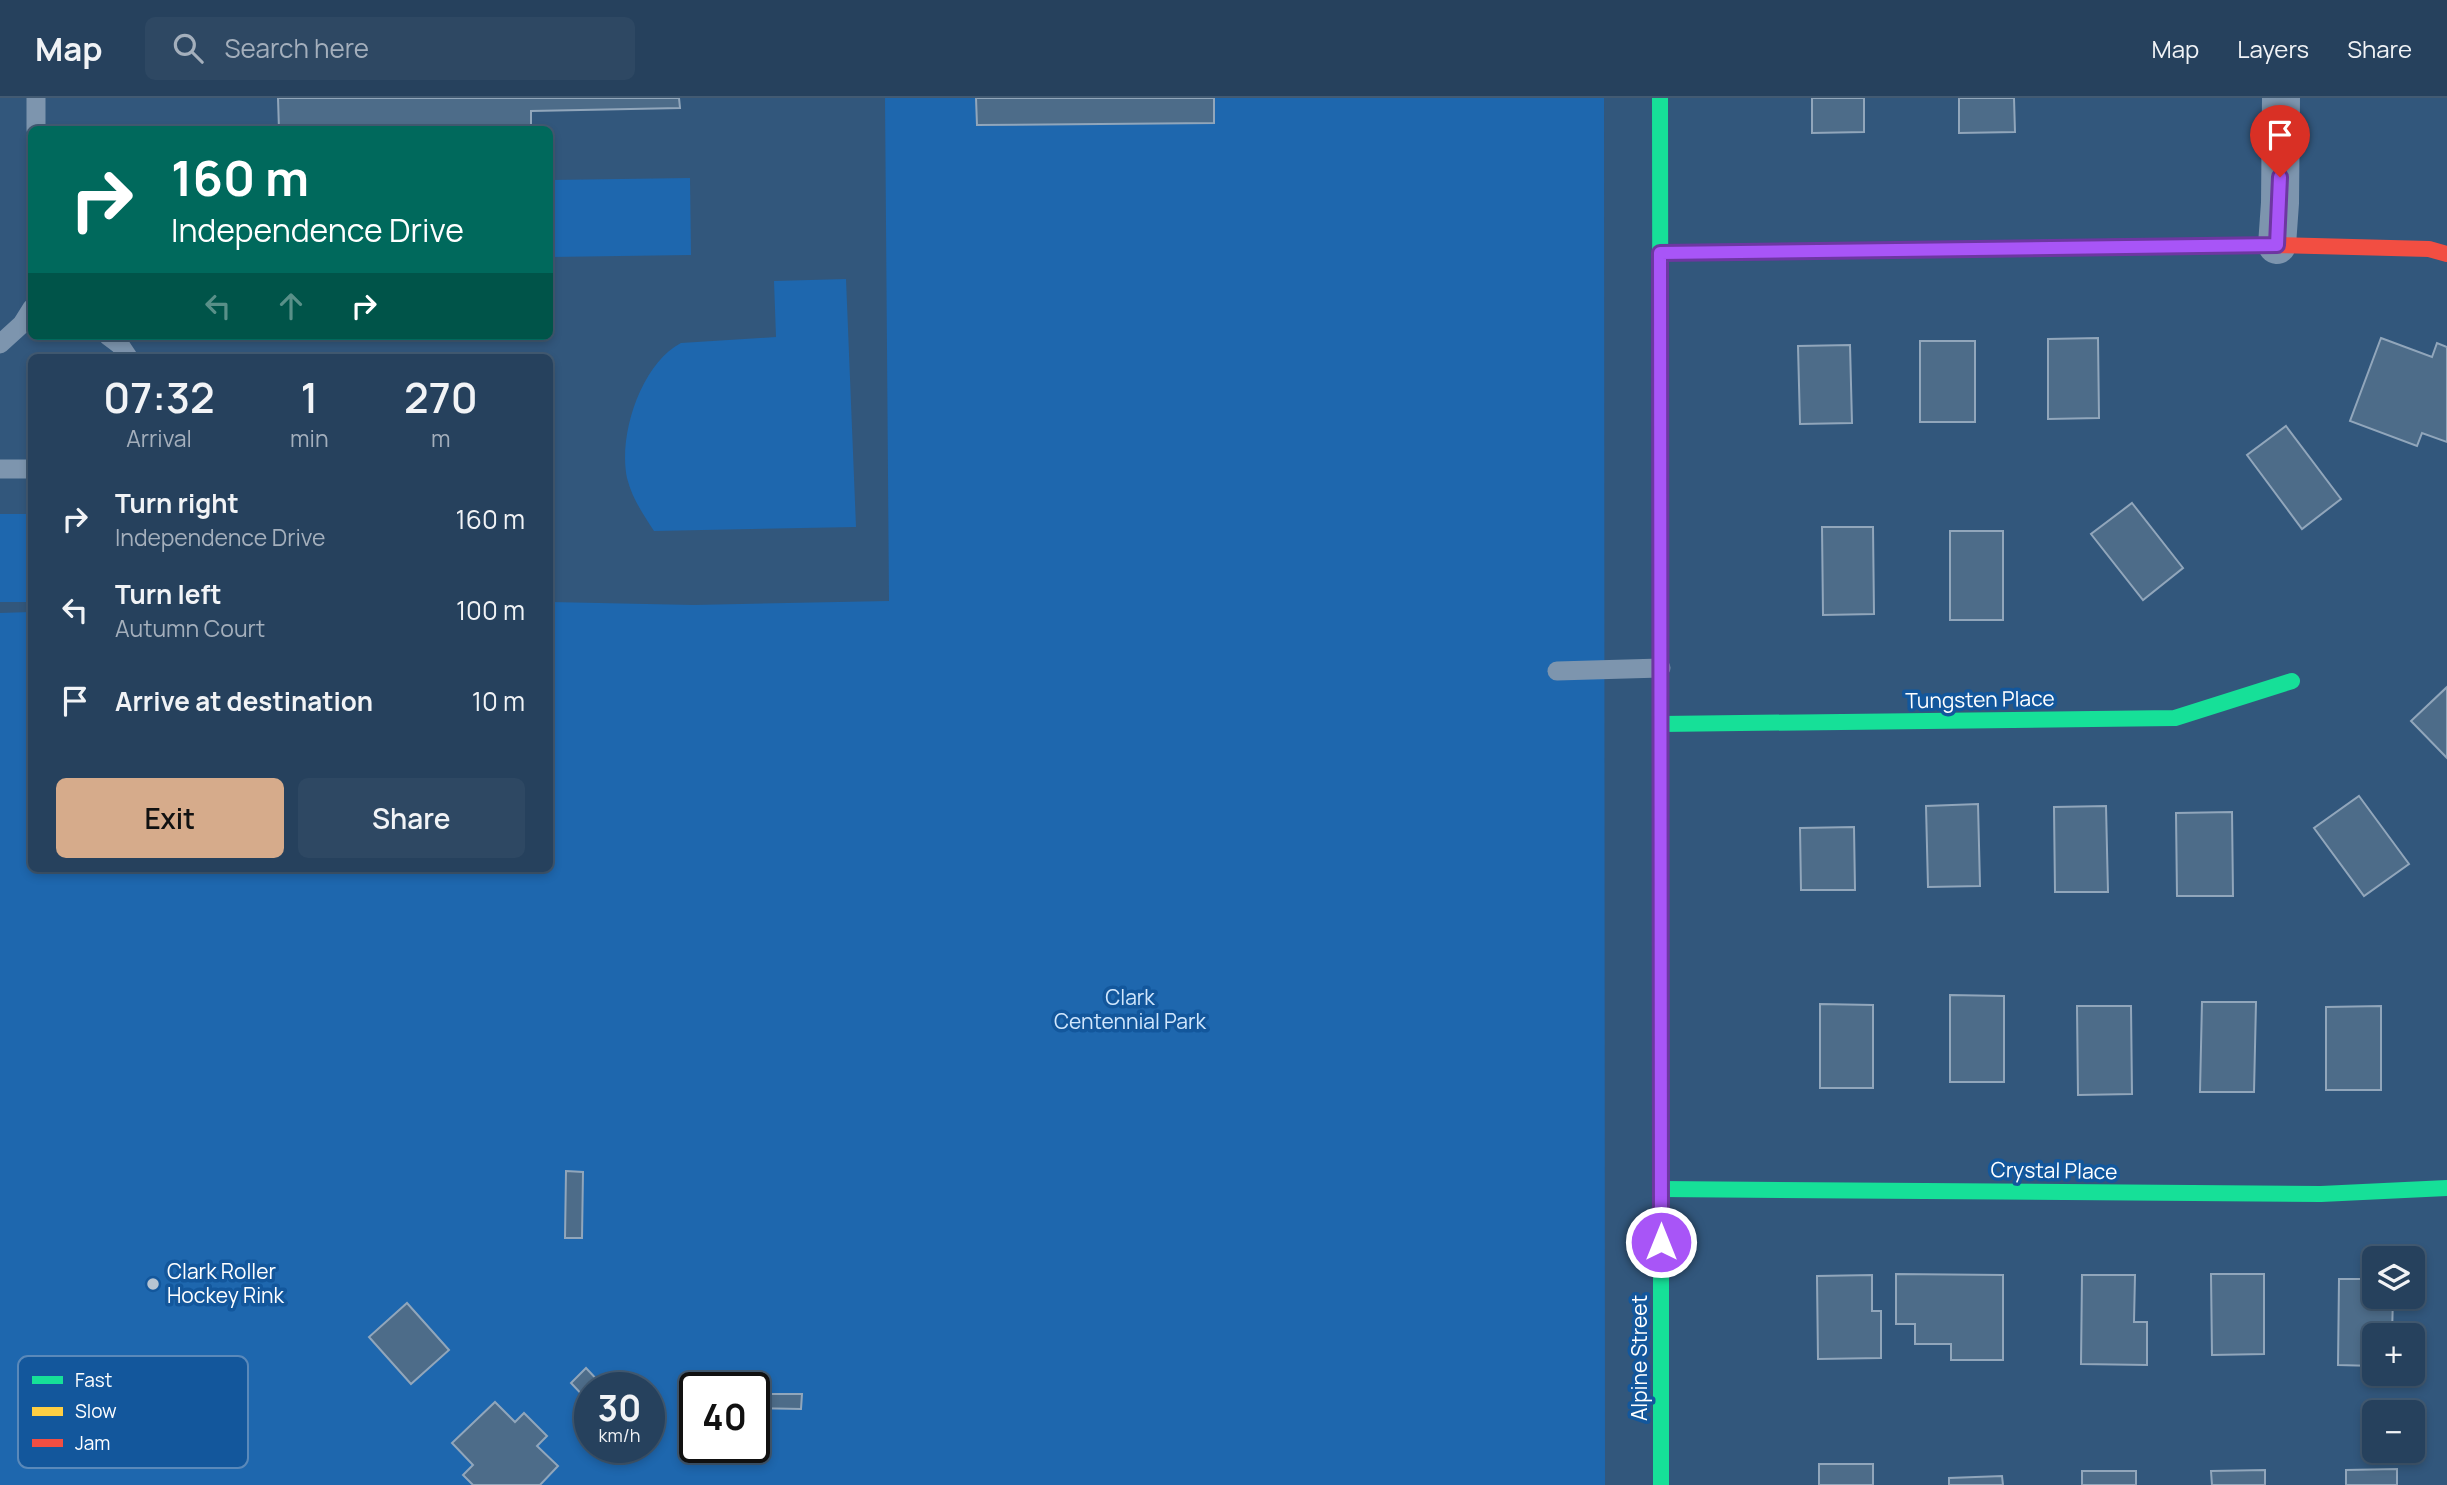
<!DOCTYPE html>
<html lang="en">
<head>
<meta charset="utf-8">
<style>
  :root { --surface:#26415d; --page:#2e4863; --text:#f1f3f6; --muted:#a4afbc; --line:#425a72; --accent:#d6ab8b }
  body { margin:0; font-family:Manrope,sans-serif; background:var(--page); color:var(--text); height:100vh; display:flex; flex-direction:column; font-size:26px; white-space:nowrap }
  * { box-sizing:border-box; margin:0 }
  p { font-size:23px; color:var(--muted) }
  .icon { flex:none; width:38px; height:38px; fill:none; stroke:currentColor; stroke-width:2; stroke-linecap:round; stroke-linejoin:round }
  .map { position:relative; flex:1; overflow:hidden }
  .drawer { position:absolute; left:28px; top:256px; width:525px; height:518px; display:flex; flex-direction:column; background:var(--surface); border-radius:10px; box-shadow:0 4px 10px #0003,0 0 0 2px var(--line) }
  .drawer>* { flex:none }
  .guide { position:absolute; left:28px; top:28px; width:525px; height:214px; border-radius:10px; box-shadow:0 4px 10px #0003,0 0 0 2px var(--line); background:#00695c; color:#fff; overflow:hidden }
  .tools { position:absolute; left:2362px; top:1148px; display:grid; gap:14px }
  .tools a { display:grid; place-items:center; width:63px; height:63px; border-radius:10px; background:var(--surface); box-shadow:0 4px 10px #0003,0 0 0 2px var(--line); font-size:35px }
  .speed { position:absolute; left:574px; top:1274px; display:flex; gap:14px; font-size:35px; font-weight:700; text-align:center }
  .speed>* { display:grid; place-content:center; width:91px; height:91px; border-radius:50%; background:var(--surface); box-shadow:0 4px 10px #0003,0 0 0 2px var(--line); line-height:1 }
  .speed small { font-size:18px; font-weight:400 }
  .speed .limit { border:4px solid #111; border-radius:10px; background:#fff; color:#111 }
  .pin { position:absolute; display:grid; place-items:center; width:60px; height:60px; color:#fff; margin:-72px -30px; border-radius:50% 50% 50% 0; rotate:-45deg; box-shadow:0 0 7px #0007 }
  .pin .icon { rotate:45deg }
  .me { position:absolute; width:77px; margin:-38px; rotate:0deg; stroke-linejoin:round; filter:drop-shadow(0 0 5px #0008) }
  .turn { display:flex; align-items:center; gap:24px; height:147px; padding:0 28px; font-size:32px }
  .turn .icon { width:91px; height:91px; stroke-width:2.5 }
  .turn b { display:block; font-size:49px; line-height:60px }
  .lanes { display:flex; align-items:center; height:66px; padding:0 28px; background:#0003; justify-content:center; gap:35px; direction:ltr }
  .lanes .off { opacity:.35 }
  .eta { display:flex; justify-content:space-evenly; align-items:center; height:119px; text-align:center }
  .eta b { font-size:42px; font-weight:600; line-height:49px }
  .primary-button { display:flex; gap:14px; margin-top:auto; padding:14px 28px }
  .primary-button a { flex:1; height:80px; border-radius:10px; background:var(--accent); color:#111; font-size:28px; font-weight:600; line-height:80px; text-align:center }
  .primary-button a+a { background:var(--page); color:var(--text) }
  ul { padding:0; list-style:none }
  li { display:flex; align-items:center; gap:21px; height:91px; padding:0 28px }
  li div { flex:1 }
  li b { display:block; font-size:26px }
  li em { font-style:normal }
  header { display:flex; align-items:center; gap:42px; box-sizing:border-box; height:98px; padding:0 35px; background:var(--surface); border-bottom:2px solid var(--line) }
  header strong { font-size:33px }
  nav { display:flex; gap:38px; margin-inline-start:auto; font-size:24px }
  .search { width:490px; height:63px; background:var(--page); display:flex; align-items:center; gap:18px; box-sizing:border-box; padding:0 24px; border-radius:10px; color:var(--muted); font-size:26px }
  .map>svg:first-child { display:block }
  .green { fill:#1e67ae; fill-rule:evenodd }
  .building { fill:#4d6c89; stroke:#91a6bb; stroke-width:2 }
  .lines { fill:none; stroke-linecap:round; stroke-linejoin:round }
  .lane { stroke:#7d95ae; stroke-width:19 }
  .street { stroke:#7d95ae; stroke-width:38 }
  .fast { stroke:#16e098; stroke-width:16 }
  .slow { stroke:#ffcf43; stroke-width:16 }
  .jam { stroke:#f24e42; stroke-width:16 }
  .route-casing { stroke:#6d37a1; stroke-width:18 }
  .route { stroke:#a855f7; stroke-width:12 }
  .poi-dot { fill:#b7c4d1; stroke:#13579c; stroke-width:2.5 }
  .labels { text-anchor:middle; stroke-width:7; stroke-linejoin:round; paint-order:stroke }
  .street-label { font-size:21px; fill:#fff; stroke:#13579c }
  .park-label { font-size:21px; fill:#d1e7fd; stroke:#13579c }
  .poi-label { font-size:21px; fill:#fff; stroke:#13579c; text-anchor:start }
  .key { fill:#13579c; stroke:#5a89ba; stroke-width:2 }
  .key-label { font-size:19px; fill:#fff }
</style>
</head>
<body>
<header>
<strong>Map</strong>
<div class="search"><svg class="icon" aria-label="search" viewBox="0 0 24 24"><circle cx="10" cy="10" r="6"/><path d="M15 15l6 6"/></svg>Search here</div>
<nav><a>Map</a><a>Layers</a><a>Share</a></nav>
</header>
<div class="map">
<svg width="2447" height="1387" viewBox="0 0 2447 1387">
  <rect width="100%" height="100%" fill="#32577c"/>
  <g class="green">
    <path d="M885,0h719l1,1387h-1605v-872l31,-1 1,256h518v-266l144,3 195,-4zM590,1290h59v59h-59zM695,1290h59v59h-59z"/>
    <polygon points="690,80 691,157 550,159 550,82"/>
    <path d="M846,181l10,248 -202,4c-11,-17 -22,-33 -27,-53 -9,-43 14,-114 54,-135l95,-6 -2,-56z"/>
    <polygon points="0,416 27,416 28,504 0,504"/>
  </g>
  <g class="building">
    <polygon points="278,0 679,0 680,10 531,13 531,32 279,32"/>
    <polygon points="976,0 1214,0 1214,25 977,27"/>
    <polygon points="1812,0 1864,0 1864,34 1812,35"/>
    <polygon points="1959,0 2014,0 2015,34 1959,35"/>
    <polygon points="2098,240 2099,320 2048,321 2048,241"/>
    <polygon points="2381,240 2432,259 2437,245 2447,249 2447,344 2422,335 2417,348 2350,323"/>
    <rect x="1920" y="243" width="55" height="81"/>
    <polygon points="1850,247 1852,325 1800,326 1798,248"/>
    <polygon points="2286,328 2341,401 2302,431 2247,357"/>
    <polygon points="2132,405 2183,470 2143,502 2091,436"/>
    <polygon points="1822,429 1873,429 1874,516 1823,517"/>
    <rect x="1950" y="433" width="53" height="89"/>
    <polygon points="2447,589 2447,660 2411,623"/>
    <polygon points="2359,698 2409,766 2364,798 2314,730"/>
    <polygon points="1978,706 1980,788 1928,789 1926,708"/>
    <polygon points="2106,708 2108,794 2055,794 2054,709"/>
    <polygon points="2232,714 2233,798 2177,798 2176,715"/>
    <polygon points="1854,729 1855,792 1801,792 1800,730"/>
    <polygon points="1950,897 2004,898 2004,984 1950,984"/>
    <polygon points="2202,904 2256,904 2254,994 2200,994"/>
    <polygon points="1820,906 1873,907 1873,990 1820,990"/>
    <polygon points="2077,908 2131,908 2132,996 2078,997"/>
    <polygon points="2381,908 2381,992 2326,992 2326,909"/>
    <polygon points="566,1073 583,1074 582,1140 565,1140"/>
    <polygon points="1896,1176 2003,1177 2003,1262 1951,1262 1951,1246 1915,1246 1915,1226 1896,1226"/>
    <polygon points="2211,1176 2264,1176 2264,1256 2212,1257"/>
    <polygon points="1872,1177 1872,1213 1881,1213 1881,1260 1818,1261 1817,1178"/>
    <polygon points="2082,1177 2135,1177 2134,1224 2147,1224 2147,1267 2081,1266"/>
    <polygon points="2339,1181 2375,1181 2375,1199 2393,1199 2392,1237 2375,1237 2375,1268 2338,1267"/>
    <polygon points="407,1205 449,1252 411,1286 369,1239"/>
    <polygon points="586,1270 603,1288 590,1290 590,1301 588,1303 571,1285"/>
    <polygon points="754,1296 802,1296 801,1311 754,1310"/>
    <polygon points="495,1304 515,1324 524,1315 547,1338 537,1348 558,1368 540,1387 473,1387 463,1377 473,1367 452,1345"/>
    <rect x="1819" y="1366" width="54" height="21"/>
    <polygon points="2397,1371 2397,1387 2346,1387 2346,1372"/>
    <polygon points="2265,1372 2265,1387 2212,1387 2211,1373"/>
    <rect x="2082" y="1373" width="54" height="14"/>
    <polygon points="2002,1378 2003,1387 1949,1387 1949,1380"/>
  </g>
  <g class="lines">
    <g class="lane">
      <polyline points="36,0 36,32"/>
      <polyline points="108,238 120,247 128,259"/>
      <polyline points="0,246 22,226 32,210"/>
      <polyline points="0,371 32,371"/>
      <polyline points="1557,573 1661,570"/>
    </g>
    <polyline class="street" points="2277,147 2280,105 2281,0"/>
    <g class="fast">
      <polyline points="1660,0 1661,778"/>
      <polyline points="1660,155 2104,149"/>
      <polyline points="1661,626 2175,620 2292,583"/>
      <polyline points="1661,1091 2321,1096 2447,1090"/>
      <polyline points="1661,1104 1661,1387"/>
    </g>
    <polyline class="slow" points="1661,778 1661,1104"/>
    <polyline class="jam" points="2104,149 2277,147 2429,151 2447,156"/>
  </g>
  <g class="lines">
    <defs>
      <polyline id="route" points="1661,1144 1660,155 2277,147 2280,79"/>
    </defs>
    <use href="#route" class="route-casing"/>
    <use href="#route" class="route"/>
  </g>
  <circle class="poi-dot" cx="153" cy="1186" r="7"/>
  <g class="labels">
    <g class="street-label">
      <text transform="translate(1980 602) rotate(-1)" y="7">Tungsten Place</text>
      <text transform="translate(2054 1073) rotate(1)" y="7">Crystal Place</text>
      <text transform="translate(1640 1260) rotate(-90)" y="7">Alpine Street</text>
    </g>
    <g class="park-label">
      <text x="1130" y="907">Clark<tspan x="1130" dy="24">Centennial Park</tspan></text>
    </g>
    <g class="poi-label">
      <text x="167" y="1181">Clark Roller<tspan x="167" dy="24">Hockey Rink</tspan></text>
    </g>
  </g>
  <rect x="18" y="1258" width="230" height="112" rx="10" class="key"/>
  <rect x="32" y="1278" width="31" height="8" fill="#16e098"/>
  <rect x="32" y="1309" width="31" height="9" fill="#ffcf43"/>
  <rect x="32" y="1341" width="31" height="8" fill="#f24e42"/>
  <g class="key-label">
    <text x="75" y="1289">Fast</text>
    <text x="75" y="1320">Slow</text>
    <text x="75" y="1352">Jam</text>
  </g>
</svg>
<div class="tools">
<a><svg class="icon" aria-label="layers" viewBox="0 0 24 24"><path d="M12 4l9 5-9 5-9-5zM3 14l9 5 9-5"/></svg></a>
<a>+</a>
<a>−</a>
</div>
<div class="speed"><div>30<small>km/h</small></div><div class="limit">40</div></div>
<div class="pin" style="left:2280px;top:79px;background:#d93025"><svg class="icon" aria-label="arrive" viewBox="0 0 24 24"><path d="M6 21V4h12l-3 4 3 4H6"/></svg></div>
<svg class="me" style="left:1661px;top:1144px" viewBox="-20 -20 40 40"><circle r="17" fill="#a855f7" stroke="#fff" stroke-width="3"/><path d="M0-11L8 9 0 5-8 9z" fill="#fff"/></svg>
<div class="guide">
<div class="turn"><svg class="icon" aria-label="right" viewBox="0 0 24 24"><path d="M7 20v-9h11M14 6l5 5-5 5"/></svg><div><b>160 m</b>Independence Drive</div></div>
<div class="lanes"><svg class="icon off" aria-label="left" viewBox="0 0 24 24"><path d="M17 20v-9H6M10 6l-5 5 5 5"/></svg><svg class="icon off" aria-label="ahead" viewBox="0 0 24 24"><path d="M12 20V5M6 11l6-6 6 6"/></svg><svg class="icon" aria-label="right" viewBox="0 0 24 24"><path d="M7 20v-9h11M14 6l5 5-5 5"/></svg></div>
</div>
<section class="drawer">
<div class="eta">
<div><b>07:32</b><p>Arrival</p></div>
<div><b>1</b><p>min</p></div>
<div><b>270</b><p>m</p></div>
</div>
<ul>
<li><svg class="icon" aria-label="right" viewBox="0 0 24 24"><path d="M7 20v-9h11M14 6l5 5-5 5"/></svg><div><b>Turn right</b><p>Independence Drive</p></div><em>160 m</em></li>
<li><svg class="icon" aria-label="left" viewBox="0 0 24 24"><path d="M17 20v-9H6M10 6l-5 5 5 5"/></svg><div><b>Turn left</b><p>Autumn Court</p></div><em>100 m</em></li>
<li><svg class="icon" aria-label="arrive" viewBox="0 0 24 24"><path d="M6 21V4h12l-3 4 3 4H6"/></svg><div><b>Arrive at destination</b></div><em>10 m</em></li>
</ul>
<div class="primary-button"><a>Exit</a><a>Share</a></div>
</section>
</div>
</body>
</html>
